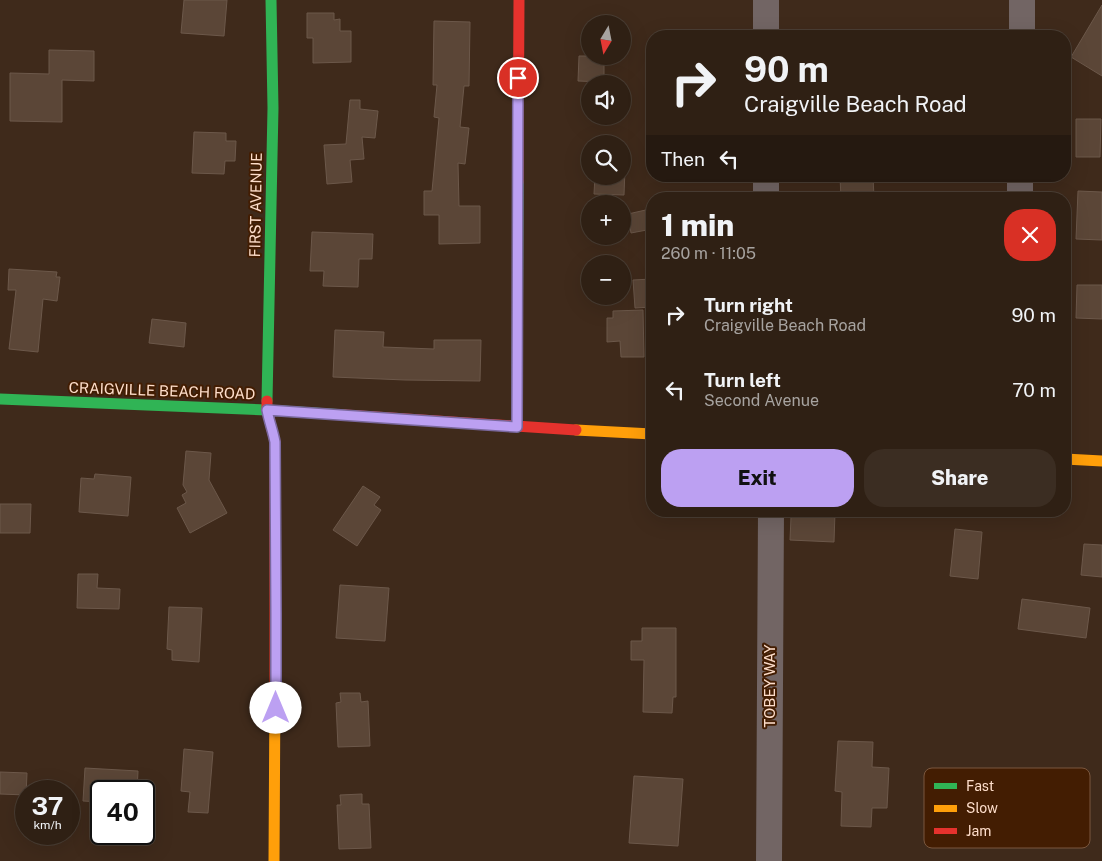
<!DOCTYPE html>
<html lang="en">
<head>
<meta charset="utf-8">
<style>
  :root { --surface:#2f2014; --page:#3b2d22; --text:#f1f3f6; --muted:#a7a3a0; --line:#4a3e34; --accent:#bca0f2 }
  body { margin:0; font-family:"Public Sans",sans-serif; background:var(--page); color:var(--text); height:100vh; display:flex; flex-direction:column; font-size:19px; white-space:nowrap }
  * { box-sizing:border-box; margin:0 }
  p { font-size:16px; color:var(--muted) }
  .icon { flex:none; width:28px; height:28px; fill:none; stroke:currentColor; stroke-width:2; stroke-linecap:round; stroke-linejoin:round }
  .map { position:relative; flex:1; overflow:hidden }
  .panel { position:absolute; left:646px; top:192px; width:425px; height:325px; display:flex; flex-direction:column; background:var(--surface); border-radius:20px; box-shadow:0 5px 20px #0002,0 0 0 1px var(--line) }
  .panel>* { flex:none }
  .guide { position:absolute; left:646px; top:30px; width:425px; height:152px; border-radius:20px; box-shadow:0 5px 20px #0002,0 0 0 1px var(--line); background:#2f2014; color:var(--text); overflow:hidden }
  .needle { width:32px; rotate:190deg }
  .controls { position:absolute; left:581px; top:15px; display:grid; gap:10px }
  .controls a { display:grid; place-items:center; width:50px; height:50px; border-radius:50%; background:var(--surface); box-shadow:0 5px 20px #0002,0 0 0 1px var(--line); font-size:25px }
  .speed { position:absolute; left:15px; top:780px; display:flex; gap:10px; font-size:25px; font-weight:700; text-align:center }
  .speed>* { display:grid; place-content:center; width:65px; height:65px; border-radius:50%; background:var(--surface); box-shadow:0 5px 20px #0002,0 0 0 1px var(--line); line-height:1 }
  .speed small { font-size:12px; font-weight:400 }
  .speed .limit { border:2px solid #111; border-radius:8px; background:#fff; color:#111 }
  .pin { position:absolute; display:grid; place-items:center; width:42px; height:42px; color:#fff; margin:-21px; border:2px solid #fff; border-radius:50%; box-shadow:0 1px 5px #0007 }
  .me { position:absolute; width:55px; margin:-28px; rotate:0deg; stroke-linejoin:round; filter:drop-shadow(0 0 4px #0008) }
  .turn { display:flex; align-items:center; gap:18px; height:105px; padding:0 15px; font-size:22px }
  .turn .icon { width:65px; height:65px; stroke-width:2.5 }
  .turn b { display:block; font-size:35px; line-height:42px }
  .then { display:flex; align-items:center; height:48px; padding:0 15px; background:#0003; gap:10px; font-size:19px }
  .round { display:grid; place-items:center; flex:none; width:52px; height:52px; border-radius:20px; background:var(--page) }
  .overview { display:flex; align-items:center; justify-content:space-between; height:85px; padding:0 15px }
  h1 { font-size:30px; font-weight:800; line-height:38px }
  .cta { display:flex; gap:10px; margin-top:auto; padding:10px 15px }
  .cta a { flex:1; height:58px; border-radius:20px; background:var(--accent); color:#111; font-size:20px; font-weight:800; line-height:58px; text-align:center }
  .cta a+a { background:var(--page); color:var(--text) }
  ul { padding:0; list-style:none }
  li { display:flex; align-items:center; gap:15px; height:75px; padding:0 15px }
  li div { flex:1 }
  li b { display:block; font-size:19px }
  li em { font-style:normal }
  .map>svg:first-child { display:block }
  .building { fill:#5b4637; stroke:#6c584a }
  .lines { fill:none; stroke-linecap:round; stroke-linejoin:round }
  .street { stroke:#726564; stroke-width:26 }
  .fast { stroke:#30b455; stroke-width:11 }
  .slow { stroke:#ff9f0a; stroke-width:11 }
  .jam { stroke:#e5322d; stroke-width:11 }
  .route-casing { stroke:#7a689d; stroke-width:12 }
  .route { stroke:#bca0f2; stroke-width:9 }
  .labels { text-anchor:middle; stroke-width:4; stroke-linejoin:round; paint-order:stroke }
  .street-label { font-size:15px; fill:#fdddca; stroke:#431d02 }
  .key { fill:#431d02; stroke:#7b573e; stroke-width:1 }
  .key-label { font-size:14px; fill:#fdddca }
</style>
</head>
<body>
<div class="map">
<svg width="1102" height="861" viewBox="0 0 1102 861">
  <rect width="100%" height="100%" fill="#3f2a1b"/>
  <g class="building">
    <polygon points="184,0 227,0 224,36 181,33"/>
    <polygon points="1102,5 1102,76 1071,57"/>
    <polygon points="307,13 334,13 334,20 340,19 340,31 351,31 351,62 313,63 313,38 307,38"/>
    <polygon points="434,21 470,22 469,86 464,86 460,127 469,128 465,164 458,163 459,206 480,206 480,243 439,244 439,215 424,215 424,191 432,191 439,118 434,117 437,85 433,85"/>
    <polygon points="49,50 94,51 94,81 62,80 62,122 10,121 10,73 49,74"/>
    <polygon points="579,56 604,56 604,82 578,81"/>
    <polygon points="350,100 360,100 360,109 378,111 375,138 362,137 364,159 350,160 352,182 327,184 324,145 346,144"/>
    <polygon points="1076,119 1101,119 1100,157 1076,157"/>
    <polygon points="194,132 226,133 226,141 236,141 235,161 225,161 224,174 192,173"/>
    <polygon points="622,169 625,169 624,195 594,194 595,176 622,176"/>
    <polygon points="840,176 873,176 874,198 841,199"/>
    <polygon points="1078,191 1102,192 1102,240 1076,239"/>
    <polygon points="650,209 652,229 631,233 628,214"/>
    <polygon points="312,232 373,234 372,259 359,259 358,287 323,286 324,271 310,271"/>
    <polygon points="9,269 57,272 56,277 60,277 57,301 43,299 38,352 9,349 16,290 8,290"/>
    <polygon points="652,279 652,307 635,308 633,280"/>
    <polygon points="1077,285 1102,285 1102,319 1076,318"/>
    <polygon points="643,310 644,357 621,357 620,341 607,342 607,318 613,318 613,311"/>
    <polygon points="152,319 186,323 184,347 149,343"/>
    <polygon points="335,330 384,332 383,347 434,349 434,340 481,340 480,381 405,380 333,377"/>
    <polygon points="186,451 211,453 209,480 227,513 190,533 177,508 186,503 182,495 187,492 183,485"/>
    <polygon points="95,474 131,477 128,516 79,512 81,478 94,479"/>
    <polygon points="363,486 380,497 374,505 381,510 357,546 333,530"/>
    <polygon points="0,504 31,504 30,533 0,533"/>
    <polygon points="800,511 835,512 834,542 790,540 791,517 800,517"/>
    <polygon points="955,529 982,532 978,579 950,576"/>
    <polygon points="1084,544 1102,545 1102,577 1081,575"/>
    <polygon points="78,574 98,574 97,588 120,589 119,609 77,608"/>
    <polygon points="340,585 389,588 385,641 336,638"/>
    <polygon points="1022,599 1090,608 1086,638 1018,629"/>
    <polygon points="169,607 202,608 199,662 172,660 172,650 167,649"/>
    <polygon points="642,628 676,628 676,697 673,697 672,713 643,712 644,660 631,660 631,641 642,641"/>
    <polygon points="340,693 360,693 361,702 368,701 370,746 338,747 336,703 341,702"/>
    <polygon points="838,741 873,742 872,767 889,768 887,808 872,808 871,827 841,826 842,792 835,791"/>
    <polygon points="184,749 213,752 208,813 188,812 190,792 181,791"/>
    <polygon points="85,768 138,771 137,791 101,791 101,802 83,801"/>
    <polygon points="0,772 27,773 26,795 0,794"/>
    <polygon points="634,776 683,779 678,846 629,843"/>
    <polygon points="362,794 362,804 369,804 371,848 339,849 337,805 341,805 340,795"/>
  </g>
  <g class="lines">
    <g class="street">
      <polyline points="766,0 766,36"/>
      <polyline points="1022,36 1022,0"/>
      <polyline points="766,176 766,199"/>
      <polyline points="1020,199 1020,176"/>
      <polyline points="769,861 771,511"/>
    </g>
    <g class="fast">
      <polyline points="0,399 267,410 345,415"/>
      <polyline points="267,401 273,108 271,0"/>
      <polyline points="517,427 518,182"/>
    </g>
    <g class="slow">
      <polyline points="576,430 652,434"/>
      <polyline points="1065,459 1102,461"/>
      <polyline points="274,861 275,685"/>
    </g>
    <g class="jam">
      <polyline points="518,182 519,0"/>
      <polyline points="267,401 267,410 275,442 275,685"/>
      <polyline points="345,415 576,430"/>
    </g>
  </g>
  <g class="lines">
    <defs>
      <path id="route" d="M276,708v-95l-1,-171c-2,-11 -6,-21 -8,-32l250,17 1,-349"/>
    </defs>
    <use href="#route" class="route-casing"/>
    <use href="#route" class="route"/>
  </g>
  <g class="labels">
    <g class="street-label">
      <text transform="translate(256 205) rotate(-89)" y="5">FIRST AVENUE</text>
      <text transform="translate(162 391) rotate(2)" y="5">CRAIGVILLE BEACH ROAD</text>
      <text transform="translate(770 686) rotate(-90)" y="5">TOBEY WAY</text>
    </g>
  </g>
  <rect x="924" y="768" width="166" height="80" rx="8" class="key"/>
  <rect x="934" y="783" width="23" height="6" fill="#30b455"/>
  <rect x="934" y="805" width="23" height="7" fill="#ff9f0a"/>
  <rect x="934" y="828" width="23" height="6" fill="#e5322d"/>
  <g class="key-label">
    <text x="966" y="791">Fast</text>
    <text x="966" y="813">Slow</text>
    <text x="966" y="836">Jam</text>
  </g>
</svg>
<div class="controls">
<a><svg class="needle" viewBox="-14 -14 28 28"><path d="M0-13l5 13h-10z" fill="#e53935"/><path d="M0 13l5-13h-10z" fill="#a7a3a0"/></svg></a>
<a><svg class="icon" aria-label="sound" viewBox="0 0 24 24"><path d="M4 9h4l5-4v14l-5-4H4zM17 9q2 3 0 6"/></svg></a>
<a><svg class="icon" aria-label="search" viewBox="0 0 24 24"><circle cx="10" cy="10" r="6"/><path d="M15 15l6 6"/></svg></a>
<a>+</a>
<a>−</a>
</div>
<div class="speed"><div>37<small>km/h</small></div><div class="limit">40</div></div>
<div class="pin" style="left:518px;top:78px;background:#d93025"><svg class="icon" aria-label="arrive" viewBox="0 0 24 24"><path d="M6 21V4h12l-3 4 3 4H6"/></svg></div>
<svg class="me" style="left:276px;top:708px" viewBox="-20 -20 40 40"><circle r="19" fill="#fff"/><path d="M0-13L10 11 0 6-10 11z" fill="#bca0f2"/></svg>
<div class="guide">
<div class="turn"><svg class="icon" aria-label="right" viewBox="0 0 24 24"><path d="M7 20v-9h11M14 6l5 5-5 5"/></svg><div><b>90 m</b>Craigville Beach Road</div></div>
<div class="then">Then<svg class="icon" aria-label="left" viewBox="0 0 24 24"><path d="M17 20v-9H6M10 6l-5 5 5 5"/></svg></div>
</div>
<section class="panel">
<div class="overview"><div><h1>1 min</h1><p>260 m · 11:05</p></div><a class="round" style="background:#d93025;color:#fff"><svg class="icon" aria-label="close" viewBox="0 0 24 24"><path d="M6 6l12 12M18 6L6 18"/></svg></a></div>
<ul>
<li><svg class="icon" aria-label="right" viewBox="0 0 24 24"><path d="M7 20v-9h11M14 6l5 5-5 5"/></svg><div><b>Turn right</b><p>Craigville Beach Road</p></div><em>90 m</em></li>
<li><svg class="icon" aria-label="left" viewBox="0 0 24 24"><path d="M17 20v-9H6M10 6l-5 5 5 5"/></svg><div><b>Turn left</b><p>Second Avenue</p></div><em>70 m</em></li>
</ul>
<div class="cta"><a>Exit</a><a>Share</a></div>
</section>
</div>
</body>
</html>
